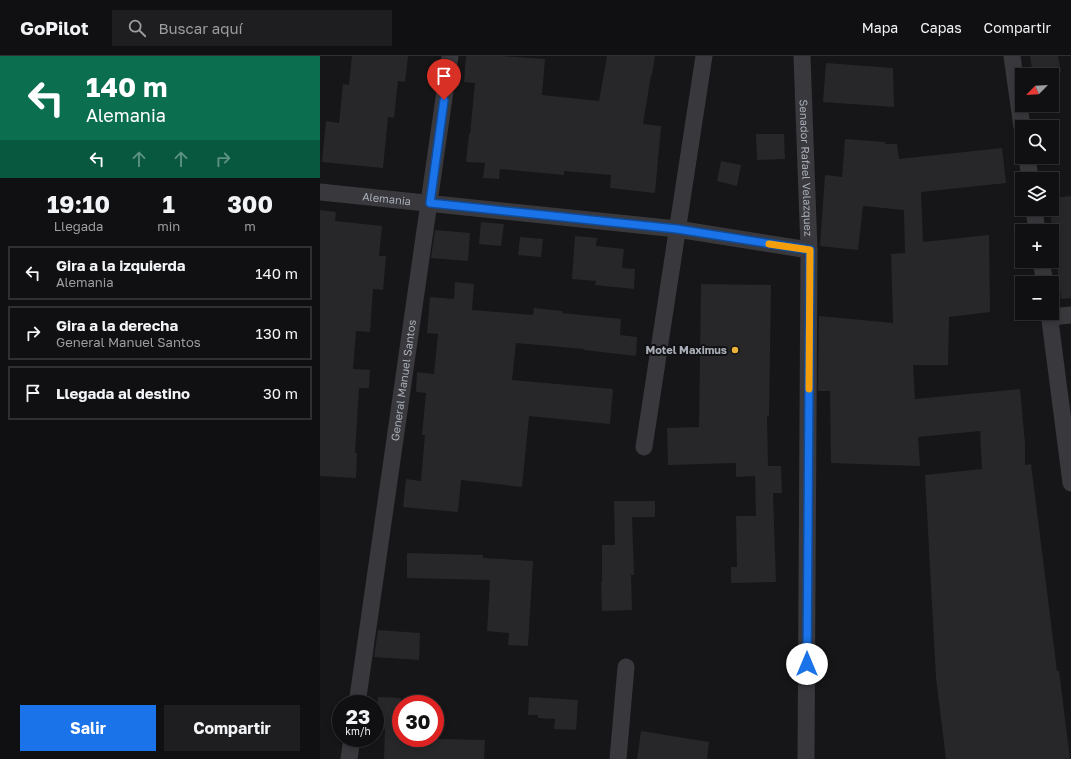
<!DOCTYPE html>
<html lang="es">
<head>
<meta charset="utf-8">
<style>
  :root { --surface:#101012; --page:#1e1e20; --text:#f1f3f6; --muted:#9c9d9f; --line:#303032; --accent:#1a73e8 }
  body { margin:0; font-family:"Golos Text",sans-serif; background:var(--page); color:var(--text); height:100vh; display:flex; flex-direction:column; font-size:15px; white-space:nowrap }
  * { box-sizing:border-box; margin:0 }
  p { font-size:13px; color:var(--muted) }
  .icon { flex:none; width:22px; height:22px; fill:none; stroke:currentColor; stroke-width:2; stroke-linecap:round; stroke-linejoin:round }
  .map { position:relative; flex:1; overflow:hidden }
  .side { display:flex; flex-direction:column; background:var(--surface); width:320px }
  .side>* { flex:none }
  .hud { background:#0b6e4f; color:#fff; overflow:hidden }
  .needle { width:26px; rotate:246deg }
  .fabs { position:absolute; left:695px; top:12px; display:grid; gap:8px }
  .fabs a { display:grid; place-items:center; width:44px; height:44px; border-radius:0px; background:var(--surface); box-shadow:0 2px 6px #0003,0 0 0 1px var(--line); font-size:20px }
  .speed { position:absolute; left:12px; top:639px; display:flex; gap:8px; font-size:20px; font-weight:700; text-align:center }
  .speed>* { display:grid; place-content:center; width:52px; height:52px; border-radius:50%; background:var(--surface); box-shadow:0 2px 6px #0003,0 0 0 1px var(--line); line-height:1 }
  .speed small { font-size:10px; font-weight:400 }
  .speed .limit { border:6px solid #d22; background:#fff; color:#111 }
  .pin { position:absolute; display:grid; place-items:center; width:34px; height:34px; color:#fff; margin:-41px -17px; border-radius:50% 50% 50% 0; rotate:-45deg; box-shadow:0 0 4px #0007 }
  .pin .icon { rotate:45deg }
  .me { position:absolute; width:44px; margin:-22px; rotate:0deg; stroke-linejoin:round; filter:drop-shadow(0 0 3px #0008) }
  .turn { display:flex; align-items:center; gap:14px; height:84px; padding:0 20px; font-size:18px }
  .turn .icon { width:52px; height:52px; stroke-width:2.5 }
  .turn b { display:block; font-size:28px; line-height:34px }
  .lanes { display:flex; align-items:center; height:38px; padding:0 20px; background:#0003; justify-content:center; gap:20px; direction:ltr }
  .lanes .off { opacity:.35 }
  .eta { display:flex; justify-content:space-evenly; align-items:center; height:68px; text-align:center }
  .eta b { font-size:24px; font-weight:700; line-height:28px }
  .button { display:flex; gap:8px; margin-top:auto; padding:8px 20px }
  .button a { flex:1; height:46px; border-radius:0px; background:var(--accent); color:#fff; font-size:16px; font-weight:700; line-height:46px; text-align:center }
  .button a+a { background:var(--page); color:var(--text) }
  ul { padding:0; list-style:none }
  li { display:flex; align-items:center; gap:12px; height:54px; margin:0 8px 6px; padding:0 12px; border:2px solid var(--line); border-radius:0px }
  li div { flex:1 }
  li b { display:block; font-size:15px }
  li em { font-style:normal }
  header { display:flex; align-items:center; gap:24px; box-sizing:border-box; height:56px; padding:0 20px; background:var(--surface); border-bottom:1px solid var(--line) }
  header strong { font-size:19px }
  nav { display:flex; gap:22px; margin-inline-start:auto; font-size:14px }
  .search { width:280px; height:36px; background:var(--page); display:flex; align-items:center; gap:10px; box-sizing:border-box; padding:0 14px; border-radius:0px; color:var(--muted); font-size:15px }
  main { display:flex; flex:1; min-height:0 }
  .map>svg:first-child { display:block }
  .building { fill:#272629 }
  .lines { fill:none; stroke-linecap:round; stroke-linejoin:round }
  .street { stroke:#38383d; stroke-width:17 }
  .route-casing { stroke:#114b97; stroke-width:10 }
  .route { stroke:#1a73e8; stroke-width:7 }
  .slow { stroke:#f59e0b; stroke-width:7 }
  .poi-dot { fill:#ecb13b; stroke:#111113; stroke-width:1.5 }
  .labels { text-anchor:middle; stroke-width:4; stroke-linejoin:round; paint-order:stroke }
  .street-label { font-size:11px; fill:#a9aeb8; stroke:#111113 }
  .poi-label { font-size:11px; font-weight:bold; fill:#a9aeb8; stroke:#111113; text-anchor:end }
</style>
</head>
<body>
<header>
<strong>GoPilot</strong>
<div class="search"><svg class="icon" aria-label="search" viewBox="0 0 24 24"><circle cx="10" cy="10" r="6"/><path d="M15 15l6 6"/></svg>Buscar aquí</div>
<nav><a>Mapa</a><a>Capas</a><a>Compartir</a></nav>
</header>
<main>
<section class="side">
<div class="hud">
<div class="turn"><svg class="icon" aria-label="left" viewBox="0 0 24 24"><path d="M17 20v-9H6M10 6l-5 5 5 5"/></svg><div><b>140 m</b>Alemania</div></div>
<div class="lanes"><svg class="icon" aria-label="left" viewBox="0 0 24 24"><path d="M17 20v-9H6M10 6l-5 5 5 5"/></svg><svg class="icon off" aria-label="ahead" viewBox="0 0 24 24"><path d="M12 20V5M6 11l6-6 6 6"/></svg><svg class="icon off" aria-label="ahead" viewBox="0 0 24 24"><path d="M12 20V5M6 11l6-6 6 6"/></svg><svg class="icon off" aria-label="right" viewBox="0 0 24 24"><path d="M7 20v-9h11M14 6l5 5-5 5"/></svg></div>
</div>
<div class="eta">
<div><b>19:10</b><p>Llegada</p></div>
<div><b>1</b><p>min</p></div>
<div><b>300</b><p>m</p></div>
</div>
<ul>
<li><svg class="icon" aria-label="left" viewBox="0 0 24 24"><path d="M17 20v-9H6M10 6l-5 5 5 5"/></svg><div><b>Gira a la izquierda</b><p>Alemania</p></div><em>140 m</em></li>
<li><svg class="icon" aria-label="right" viewBox="0 0 24 24"><path d="M7 20v-9h11M14 6l5 5-5 5"/></svg><div><b>Gira a la derecha</b><p>General Manuel Santos</p></div><em>130 m</em></li>
<li><svg class="icon" aria-label="arrive" viewBox="0 0 24 24"><path d="M6 21V4h12l-3 4 3 4H6"/></svg><div><b>Llegada al destino</b></div><em>30 m</em></li>
</ul>
<div class="button"><a>Salir</a><a>Compartir</a></div>
</section>
<div class="map">
<svg width="751" height="703" viewBox="0 0 751 703">
  <rect width="100%" height="100%" fill="#161618"/>
  <g class="building">
    <polygon points="32,0 88,0 85,26 78,25 74,62 68,61 63,112 2,106 6,65 19,67 23,28 29,29"/>
    <polygon points="146,0 181,0 225,3 222,39 279,45 287,0 335,0 332,19 331,19 323,68 341,70 335,137 290,132 291,119 244,115 244,119 180,113 179,123 163,122 165,107 146,106 149,78 150,78 155,27 144,26"/>
    <polygon points="710,0 738,0 741,16 723,19 713,19"/>
    <polygon points="506,7 573,12 574,51 503,46"/>
    <polygon points="436,78 464,78 465,103 437,104"/>
    <polygon points="525,83 565,86 565,88 577,88 579,103 682,92 686,127 601,136 603,186 669,179 670,256 629,261 628,309 593,309 595,343 700,333 705,387 705,409 711,408 737,615 739,615 750,703 626,703 616,622 605,419 662,413 660,375 598,381 600,410 511,407 510,335 498,335 499,260 573,267 571,198 585,197 584,154 543,150 538,194 500,190 505,119 522,121"/>
    <polygon points="401,105 421,109 417,130 397,125"/>
    <polygon points="751,140 751,242 741,243 730,153 732,153 732,142"/>
    <polygon points="0,154 16,156 15,165 62,170 59,200 66,200 63,234 53,233 50,276 36,275 33,313 50,314 49,332 39,332 35,397 37,397 36,422 0,420"/>
    <polygon points="161,166 184,168 181,190 159,188"/>
    <polygon points="115,174 150,177 148,205 111,202"/>
    <polygon points="255,180 277,182 276,190 304,193 302,212 315,213 314,233 275,229 276,225 252,223"/>
    <polygon points="200,181 223,183 221,201 198,199"/>
    <polygon points="135,226 154,228 152,254 213,259 214,252 242,255 242,257 301,263 300,279 317,281 316,300 264,294 264,293 196,287 192,324 293,333 290,368 209,360 202,431 141,424 138,456 83,451 86,423 101,425 105,379 102,379 106,337 96,336 97,316 114,318 118,278 107,277 110,241 134,243"/>
    <polygon points="381,228 451,229 449,360 447,360 448,410 461,410 462,437 453,437 456,526 411,527 411,511 417,511 416,460 436,460 435,420 416,421 416,407 348,409 347,372 379,371"/>
    <polygon points="294,445 335,445 335,461 312,461 314,519 311,519 312,554 282,555 281,526 282,526 282,489 295,489"/>
    <polygon points="87,497 163,499 163,502 213,505 208,590 188,589 189,577 167,575 170,524 87,522"/>
    <polygon points="58,574 100,577 99,604 54,601"/>
    <polygon points="58,641 81,642 81,682 165,684 164,703 64,703 65,673 56,673"/>
    <polygon points="209,641 258,644 256,674 234,673 235,663 218,662 218,659 208,659"/>
    <polygon points="321,675 389,686 387,703 317,703"/>
  </g>
  <g class="lines">
    <g class="street">
      <path id="s1" d="M482,0l7,194 -3,509"/>
      <polyline points="692,0 702,71"/>
      <polyline points="707,101 710,123"/>
      <path id="s2" d="M0,136l357,37 132,21"/>
      <polyline points="714,153 717,175"/>
      <polyline points="721,205 725,227"/>
      <polyline points="729,257 751,427"/>
      <polyline points="730,261 751,259"/>
      <polyline points="324,391 384,0"/>
      <path id="s3" d="M37,648l93,-648"/>
      <polyline points="29,703 32,682"/>
      <polyline points="298,703 306,611"/>
    </g>
  </g>
  <g class="lines">
    <defs>
      <polyline id="route" points="124,44 110,147 357,173 490,194 487,608"/>
    </defs>
    <use href="#route" class="route-casing"/>
    <use href="#route" class="route"/>
    <polyline class="slow" points="449,188 490,194 489,333"/>
  </g>
  <circle class="poi-dot" cx="415" cy="294" r="4"/>
  <g class="labels">
    <g class="street-label">
      <text dy="4" stroke="none"><textPath href="#s1" startOffset="112">Senador Rafael Velazquez</textPath></text>
      <text dy="4" stroke="none"><textPath href="#s2" startOffset="67">Alemania</textPath></text>
      <text dy="4" stroke="none"><textPath href="#s3" startOffset="327">General Manuel Santos</textPath></text>
    </g>
    <g class="poi-label">
      <text x="407" y="298">Motel Maximus</text>
    </g>
  </g>
</svg>
<div class="fabs">
<a><svg class="needle" viewBox="-14 -14 28 28"><path d="M0-13l5 13h-10z" fill="#e53935"/><path d="M0 13l5-13h-10z" fill="#9c9d9f"/></svg></a>
<a><svg class="icon" aria-label="search" viewBox="0 0 24 24"><circle cx="10" cy="10" r="6"/><path d="M15 15l6 6"/></svg></a>
<a><svg class="icon" aria-label="layers" viewBox="0 0 24 24"><path d="M12 4l9 5-9 5-9-5zM3 14l9 5 9-5"/></svg></a>
<a>+</a>
<a>−</a>
</div>
<div class="speed"><div>23<small>km/h</small></div><div class="limit">30</div></div>
<div class="pin" style="left:124px;top:44px;background:#d93025"><svg class="icon" aria-label="arrive" viewBox="0 0 24 24"><path d="M6 21V4h12l-3 4 3 4H6"/></svg></div>
<svg class="me" style="left:487px;top:608px" viewBox="-20 -20 40 40"><circle r="19" fill="#fff"/><path d="M0-13L10 11 0 6-10 11z" fill="#1a73e8"/></svg>
</div>
</main>
</body>
</html>
